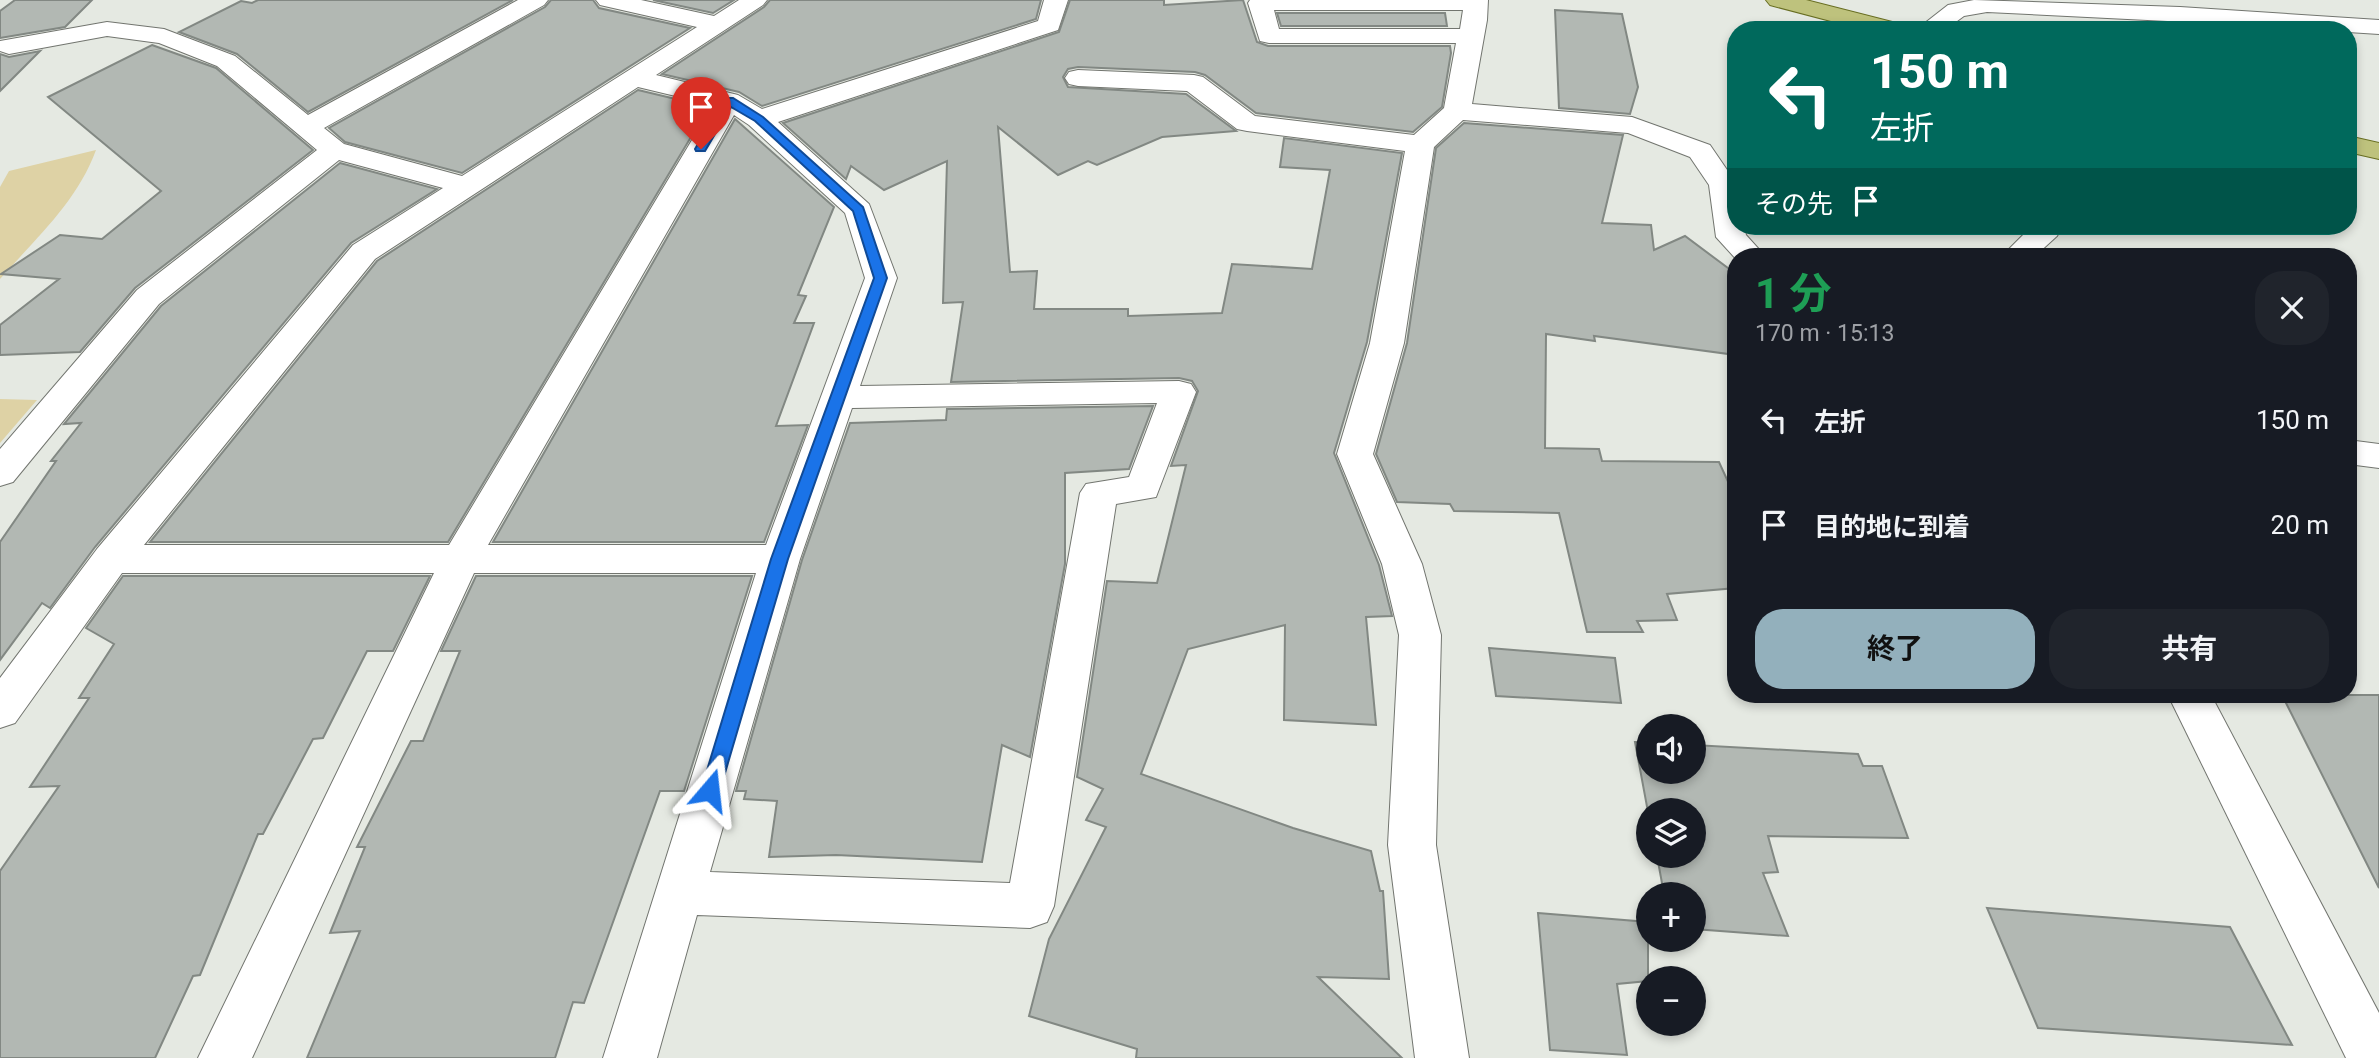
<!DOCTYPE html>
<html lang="ja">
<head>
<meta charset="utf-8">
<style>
  :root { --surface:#171b24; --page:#20242c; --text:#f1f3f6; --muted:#9ea1a6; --accent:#93b0bc }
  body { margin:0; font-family:Roboto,"Noto Sans JP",sans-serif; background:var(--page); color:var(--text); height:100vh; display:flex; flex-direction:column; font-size:26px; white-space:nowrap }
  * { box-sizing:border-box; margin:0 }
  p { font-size:23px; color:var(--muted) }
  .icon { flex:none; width:38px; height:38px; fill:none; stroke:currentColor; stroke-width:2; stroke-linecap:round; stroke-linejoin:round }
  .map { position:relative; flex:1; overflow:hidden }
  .drawer { position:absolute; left:1727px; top:248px; width:630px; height:455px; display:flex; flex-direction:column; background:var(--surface); border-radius:28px; box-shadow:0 4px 10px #0003 }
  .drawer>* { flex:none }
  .hud { position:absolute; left:1727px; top:21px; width:630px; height:214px; border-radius:28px; box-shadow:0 4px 10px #0003; background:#00695c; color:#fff; overflow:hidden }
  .fabs { position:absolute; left:1636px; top:714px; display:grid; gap:14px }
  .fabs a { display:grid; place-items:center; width:70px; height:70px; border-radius:50%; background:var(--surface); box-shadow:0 4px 10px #0003; font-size:35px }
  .pin { position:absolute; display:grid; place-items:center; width:60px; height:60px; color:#fff; margin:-72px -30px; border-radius:50% 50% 50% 0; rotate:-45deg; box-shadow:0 0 7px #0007 }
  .pin .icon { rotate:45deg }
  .me { position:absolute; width:77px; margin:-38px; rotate:17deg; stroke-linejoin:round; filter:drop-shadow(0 0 5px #0008) }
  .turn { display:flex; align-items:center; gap:24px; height:147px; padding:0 28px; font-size:32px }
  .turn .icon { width:91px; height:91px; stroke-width:2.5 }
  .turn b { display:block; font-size:49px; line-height:60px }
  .then { display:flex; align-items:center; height:66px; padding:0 28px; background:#0003; gap:14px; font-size:26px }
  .round { display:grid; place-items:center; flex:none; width:74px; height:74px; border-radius:28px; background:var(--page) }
  .overview { display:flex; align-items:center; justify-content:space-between; height:119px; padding:0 28px }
  h1 { font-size:42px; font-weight:700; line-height:52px; color:#1e9e55 }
  .primary-button { display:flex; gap:14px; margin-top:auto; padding:14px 28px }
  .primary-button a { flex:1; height:80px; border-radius:28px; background:var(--accent); color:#111; font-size:28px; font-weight:700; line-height:80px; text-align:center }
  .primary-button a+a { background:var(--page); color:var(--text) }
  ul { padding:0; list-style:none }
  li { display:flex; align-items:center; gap:21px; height:105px; padding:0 28px }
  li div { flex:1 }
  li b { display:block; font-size:26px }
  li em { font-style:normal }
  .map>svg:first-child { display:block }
  .green { fill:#ded2a5 }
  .building { fill:#b2b8b3; stroke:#828883; stroke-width:2 }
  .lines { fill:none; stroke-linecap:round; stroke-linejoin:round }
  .minor-casing { stroke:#72756f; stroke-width:2 }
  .major-casing { stroke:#686e22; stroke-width:2 }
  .minor { fill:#fff; fill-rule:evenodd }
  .major { fill:#bec27d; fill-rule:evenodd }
  .route { fill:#1a73e8; stroke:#114b97; stroke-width:2 }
</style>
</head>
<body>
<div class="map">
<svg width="2379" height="1058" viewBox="0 0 2379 1058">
  <rect width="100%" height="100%" fill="#e5e9e2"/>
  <g class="green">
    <path d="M96,150c-19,52 -60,88 -96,129v-92l9,-16z"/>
    <polygon points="0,399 37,400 0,443"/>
  </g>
  <g class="building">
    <polygon points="15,0 92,0 65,27 0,38 0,11"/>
    <polygon points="258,0 513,0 308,112 237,54 179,32 241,1 252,3"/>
    <polygon points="551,0 593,0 599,8 690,28 462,173 345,142 329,128 545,7"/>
    <polygon points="653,0 734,0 713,13"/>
    <polygon points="770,0 1041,0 1036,19 762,106 739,92 662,74 764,7"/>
    <polygon points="1070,0 1164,0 1164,5 1243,0 1257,42 1268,46 1450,46 1451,53 1442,107 1413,132 1256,113 1205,75 1195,72 1078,67 1068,69 1063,77 1068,87 1186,94 1236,131 1162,137 1097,165 1088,161 1058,175 998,127 1010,272 1037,271 1034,309 1128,309 1128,316 1222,313 1232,264 1312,269 1330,170 1280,167 1284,138 1402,153 1367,342 1334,453 1379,565 1392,616 1366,617 1376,725 1284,720 1285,625 1188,649 1141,774 1293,828 1371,851 1380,891 1383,891 1389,979 1318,977 1402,1058 1136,1058 1137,1049 1029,1016 1049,939 1106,827 1086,820 1103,789 1077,777 1107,581 1157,583 1186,465 1171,466 1198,391 1192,381 1179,378 951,382 963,302 943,303 947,161 884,190 851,166 846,179 783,123 1059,32"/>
    <polygon points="1555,10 1622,14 1638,87 1630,114 1559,108"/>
    <polygon points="1277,13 1445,13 1447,26 1281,26"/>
    <polygon points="152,45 216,68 313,150 135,288 80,352 0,355 0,325 59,279 1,274 60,235 102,239 161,191 48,97"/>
    <polygon points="40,51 0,91 0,54 9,57"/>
    <polygon points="638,90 709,107 448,542 150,542 377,261"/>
    <polygon points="735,119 834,207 798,295 806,296 794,323 814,323 776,426 808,425 764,542 493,542"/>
    <polygon points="1464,123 1623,135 1602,223 1651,225 1654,250 1685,236 1736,274 1736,355 1594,336 1595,341 1546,334 1545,448 1599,449 1602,461 1719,462 1736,499 1736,588 1667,594 1677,620 1637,621 1643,632 1587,632 1559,513 1454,511 1450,504 1397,502 1376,454 1407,343 1436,148"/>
    <polygon points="340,163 437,189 351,243 95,547 50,608 42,603 0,660 0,542 56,461 51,461 81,423 64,424 161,306"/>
    <polygon points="1153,406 1129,469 1065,473 1065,564 1030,757 1002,745 982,862 836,855 769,857 777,801 744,799 746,791 736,791 802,560 850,423 946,420 947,409"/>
    <polygon points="123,576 430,576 393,651 367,651 323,738 313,739 263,834 258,834 200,975 193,976 155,1058 0,1058 0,871 59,786 30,787 89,698 79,698 114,644 86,628"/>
    <polygon points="476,576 752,576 684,791 660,791 584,1003 573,1002 555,1058 307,1058 360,931 330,933 365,847 357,847 411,741 423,741 460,651 441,651"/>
    <polygon points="1489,648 1615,658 1621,703 1496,696"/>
    <polygon points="2282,695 2379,695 2379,888"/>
    <polygon points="1635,742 1648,743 1648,772 1694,772 1694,745 1858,754 1863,766 1882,766 1908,838 1768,836 1778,872 1763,873 1788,936 1694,929 1694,894 1664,894 1657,856 1694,856 1694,810 1648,812"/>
    <polygon points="1987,908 2230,927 2292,1045 2038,1028"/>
    <polygon points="1538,913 1648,922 1648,981 1617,984 1627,1055 1550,1050"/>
  </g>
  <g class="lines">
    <defs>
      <g id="minor">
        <path d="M518,0h30l-4,5 -220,123 20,16 118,32 235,-149 -97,-22 -4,-5h45l73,16 25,-16h28l-4,5 -107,70 82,20 24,14 276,-88 6,-21h24l-10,30 -280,92 91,82 28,74 -37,108 319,-5 12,3 5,8 -40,105 -40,7 -62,402 -7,16 -17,6 -333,-13 -40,143h-54l153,-485h-282l-222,485h-54l236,-485h-312l-107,150 -15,5v-50l97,-129 256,-304 90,-57 -104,-28 -180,144 -146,178 -13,4v-37l137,-159 180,-140 -100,-84 -58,-23 -52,-7 -98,18 -9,-3v-10l107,-19 57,7 71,27 73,59zM638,87l75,18 -264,440h-305l231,-286zM734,115l15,10 96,88 20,65 -99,267h-278zM1157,403l-28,74 -43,7 -6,9 -70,390 -300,-11 90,-313 52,-151z"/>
        <path d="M1250,0h238l-1,20 -15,84 160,13 78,28 26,38v43h8l2,9 20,22h-30v2l-20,-22 -7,-52 -19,-28 -62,-24 -165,-13 -29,27 -30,196 -31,111 49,110 19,71 -5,210 33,213h-54l-27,-213 11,-210 -17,-71 -45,-110 33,-111 35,-192 -158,-20 -10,-2 -50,-38 -109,-5 -9,-2 -4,-6 4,-6 9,-2 116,5 9,2 52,39 159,19 30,-27 12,-65h-187l-9,-2 -12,-38zM1274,10h189l-3,19h-181z"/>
        <polygon points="1974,0 2180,7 2379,20 2379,34 2348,32 2348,30 1987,12 1964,16 1945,30 1916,30 1948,5"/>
        <polygon points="2032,226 2062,226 2057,236 2034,257 2001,257"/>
        <polygon points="2348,440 2379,444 2379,468 2348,464"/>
        <polygon points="2168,695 2211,695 2379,1013 2379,1058 2346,1058"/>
      </g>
      <g id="major">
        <polygon points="1766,0 1806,0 1904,25 1907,30 1865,30 1770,5"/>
        <polygon points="2348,136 2379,143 2379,159 2348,152"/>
      </g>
    </defs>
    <use href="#minor" class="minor-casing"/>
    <use href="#major" class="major-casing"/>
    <use href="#minor" class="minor"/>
    <use href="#major" class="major"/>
  </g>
  <polygon class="route" points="725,98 733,98 763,117 863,207 887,278 788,559 720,790 717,795 710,798 704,795 701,790 771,559 874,278 853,211 755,121 731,107 705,151 696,151 695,149"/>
</svg>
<div class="fabs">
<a><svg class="icon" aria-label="sound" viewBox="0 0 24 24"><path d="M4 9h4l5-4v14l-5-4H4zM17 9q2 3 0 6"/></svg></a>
<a><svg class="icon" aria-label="layers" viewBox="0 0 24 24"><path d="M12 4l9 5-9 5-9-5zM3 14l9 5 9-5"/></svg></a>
<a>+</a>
<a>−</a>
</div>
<div class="pin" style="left:701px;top:149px;background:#d93025"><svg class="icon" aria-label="arrive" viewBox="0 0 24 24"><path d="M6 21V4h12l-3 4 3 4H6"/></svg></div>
<svg class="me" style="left:710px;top:790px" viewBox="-20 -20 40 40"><path d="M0-17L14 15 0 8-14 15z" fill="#1a73e8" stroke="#fff" stroke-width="4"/></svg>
<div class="hud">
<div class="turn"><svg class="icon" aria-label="left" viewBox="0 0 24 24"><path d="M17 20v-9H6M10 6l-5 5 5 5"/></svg><div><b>150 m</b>左折</div></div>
<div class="then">その先<svg class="icon" aria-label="arrive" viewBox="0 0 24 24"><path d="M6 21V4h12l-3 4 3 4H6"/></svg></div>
</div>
<section class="drawer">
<div class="overview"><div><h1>1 分</h1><p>170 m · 15:13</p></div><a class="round"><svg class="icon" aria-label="close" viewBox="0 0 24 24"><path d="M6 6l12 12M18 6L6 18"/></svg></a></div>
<ul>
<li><svg class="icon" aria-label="left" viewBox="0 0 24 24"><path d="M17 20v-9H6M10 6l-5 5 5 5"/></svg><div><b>左折</b></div><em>150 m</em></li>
<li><svg class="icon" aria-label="arrive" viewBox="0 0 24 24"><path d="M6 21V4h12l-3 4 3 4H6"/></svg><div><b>目的地に到着</b></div><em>20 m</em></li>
</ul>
<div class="primary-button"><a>終了</a><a>共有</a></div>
</section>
</div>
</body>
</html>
